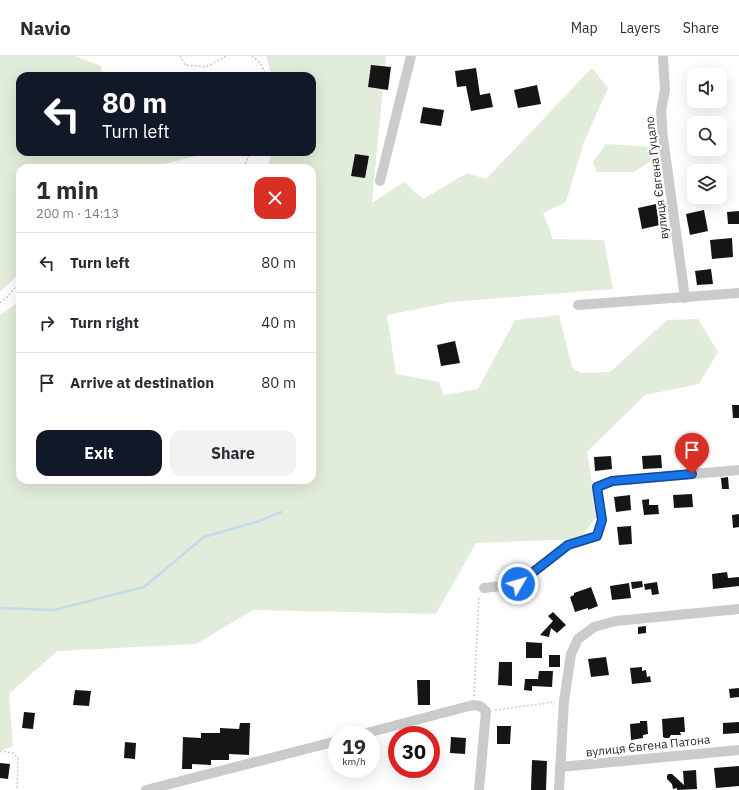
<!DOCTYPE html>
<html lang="en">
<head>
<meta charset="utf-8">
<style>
  :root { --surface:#fff; --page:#f2f2f3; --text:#2b2b33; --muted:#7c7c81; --line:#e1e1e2; --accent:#111827 }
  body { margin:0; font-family:"IBM Plex Sans",sans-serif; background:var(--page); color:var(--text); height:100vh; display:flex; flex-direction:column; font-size:15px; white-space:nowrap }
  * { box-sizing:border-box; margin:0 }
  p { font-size:13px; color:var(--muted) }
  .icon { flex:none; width:22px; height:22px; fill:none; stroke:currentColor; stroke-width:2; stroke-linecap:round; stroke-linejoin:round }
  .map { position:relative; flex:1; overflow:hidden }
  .drawer { position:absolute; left:16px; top:108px; width:300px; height:320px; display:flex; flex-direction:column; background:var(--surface); border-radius:12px; box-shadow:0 4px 16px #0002 }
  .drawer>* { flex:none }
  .top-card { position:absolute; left:16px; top:16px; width:300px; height:84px; border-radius:12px; box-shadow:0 4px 16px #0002; background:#111827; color:#fff; overflow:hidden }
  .tools { position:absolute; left:687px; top:12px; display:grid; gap:8px }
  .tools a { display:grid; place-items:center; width:40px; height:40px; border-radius:8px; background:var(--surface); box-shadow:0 4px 16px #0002; font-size:20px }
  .speed { position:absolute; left:328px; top:670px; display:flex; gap:8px; font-size:20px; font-weight:700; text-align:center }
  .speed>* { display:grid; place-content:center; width:52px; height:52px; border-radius:50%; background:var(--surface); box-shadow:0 4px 16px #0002; line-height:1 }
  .speed small { font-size:10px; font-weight:400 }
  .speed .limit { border:6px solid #d22; background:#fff; color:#111 }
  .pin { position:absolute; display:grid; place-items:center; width:34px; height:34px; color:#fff; margin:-41px -17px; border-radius:50% 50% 50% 0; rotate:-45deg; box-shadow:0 0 4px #0007 }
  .pin .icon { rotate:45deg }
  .me { position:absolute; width:44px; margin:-22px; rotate:52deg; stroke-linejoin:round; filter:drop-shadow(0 0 3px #0008) }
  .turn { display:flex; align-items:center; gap:14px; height:84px; padding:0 20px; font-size:18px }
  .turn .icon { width:52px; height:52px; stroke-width:2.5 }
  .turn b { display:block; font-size:28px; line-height:34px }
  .round { display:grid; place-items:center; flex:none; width:42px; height:42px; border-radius:12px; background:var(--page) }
  .overview { display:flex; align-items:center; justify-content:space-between; height:68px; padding:0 20px }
  h1 { font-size:24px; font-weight:800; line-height:30px }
  .primary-button { display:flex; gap:8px; margin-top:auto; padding:8px 20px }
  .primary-button a { flex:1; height:46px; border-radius:12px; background:var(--accent); color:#fff; font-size:16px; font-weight:800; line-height:46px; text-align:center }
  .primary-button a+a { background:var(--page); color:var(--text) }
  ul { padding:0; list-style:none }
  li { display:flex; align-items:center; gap:12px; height:60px; padding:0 20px; border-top:1px solid var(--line) }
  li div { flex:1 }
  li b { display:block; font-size:15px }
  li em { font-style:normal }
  header { display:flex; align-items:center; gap:24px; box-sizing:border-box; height:56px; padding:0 20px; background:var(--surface); border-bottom:1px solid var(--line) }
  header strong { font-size:19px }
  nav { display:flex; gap:22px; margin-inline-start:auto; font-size:14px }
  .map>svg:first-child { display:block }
  .green { fill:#e2ecda }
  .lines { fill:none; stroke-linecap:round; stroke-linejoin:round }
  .stream { stroke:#c5daed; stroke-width:2.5 }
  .building { fill:#151515 }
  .path { stroke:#cbcbcb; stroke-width:1.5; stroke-dasharray:2 2; stroke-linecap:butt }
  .minor { stroke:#cbcbcb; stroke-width:10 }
  .route-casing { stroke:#114b97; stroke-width:10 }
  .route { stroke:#1a73e8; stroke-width:7 }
  .labels { text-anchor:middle; stroke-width:4; stroke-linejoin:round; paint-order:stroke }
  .street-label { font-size:12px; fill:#2e2e2e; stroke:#fff }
</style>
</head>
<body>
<header>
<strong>Navio</strong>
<nav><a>Map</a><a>Layers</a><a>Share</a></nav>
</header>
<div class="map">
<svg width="739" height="734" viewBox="0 0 739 734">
  <rect width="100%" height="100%" fill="#fff"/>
  <g class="green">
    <polygon points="0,0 75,0 101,10 102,20 20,20 20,96 204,96 204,98 164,108 162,112 20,112 20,217 0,236"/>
    <polygon points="266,0 386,0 372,147 404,126 423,143 467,117 486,123 592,12 608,32 584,86 566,146 543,157 553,183 604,184 613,233 452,246 387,259 396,318 439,326 444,339 478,333 515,264 559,259 572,311 581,317 610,316 667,264 698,263 718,296 699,328 645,339 587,396 597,460 579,483 476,487 436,558 253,554 196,588 57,595 9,638 13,690 0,695 0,259 20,245 20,424 312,424 312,112 266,112 273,96 312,96 312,20 272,20"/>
    <polygon points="606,88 655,91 659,100 634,116 597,116 593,106"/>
  </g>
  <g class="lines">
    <polyline class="stream" points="0,552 54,554 144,531 204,481 259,465 281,456"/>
  </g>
  <g class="building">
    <polygon points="371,9 391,11 388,34 368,31"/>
    <polygon points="476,12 480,39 490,37 493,51 471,55 466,30 457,31 455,15"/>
    <polygon points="537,29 541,48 518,52 514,34"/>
    <polygon points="423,51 444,54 441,70 420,67"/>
    <polygon points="355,98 369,100 365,122 351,120"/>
    <polygon points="656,148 660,169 642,173 638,152"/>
    <polygon points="704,154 708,175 690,179 686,158"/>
    <polygon points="739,155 739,168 728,168 727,156"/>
    <polygon points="732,182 733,201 712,203 710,184"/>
    <polygon points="711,213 713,228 697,229 695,215"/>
    <polygon points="455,285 460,307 441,310 437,289"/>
    <polygon points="732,349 739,349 739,362 733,362"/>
    <polygon points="661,399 662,412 643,413 642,400"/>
    <polygon points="611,400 612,413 595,415 594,401"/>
    <polygon points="728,421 729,433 722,433 721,422"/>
    <polygon points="692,438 693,451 674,452 673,439"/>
    <polygon points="630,439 631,454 616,456 614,441"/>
    <polygon points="649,443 649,449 658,449 659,458 644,459 642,444"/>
    <polygon points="739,458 739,471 733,472 732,459"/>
    <polygon points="631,470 632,488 619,489 617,471"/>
    <polygon points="727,516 728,522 739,521 739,530 713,533 712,518"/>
    <polygon points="642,525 643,531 632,533 631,526"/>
    <polygon points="657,526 659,538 652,539 651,533 645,534 644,528"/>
    <polygon points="629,527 631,542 612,544 610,530"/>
    <polygon points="591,531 598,550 588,554 588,552 575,556 570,541 574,539 574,537"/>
    <polygon points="553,556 566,569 557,577 551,572 549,581 540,579 553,565 548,560"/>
    <polygon points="646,570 646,577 638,578 638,571"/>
    <polygon points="526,586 542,587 542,602 526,602"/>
    <rect x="549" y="599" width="11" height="12"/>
    <polygon points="606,601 609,619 591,621 588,603"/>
    <polygon points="499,606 512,606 512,630 498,629"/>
    <polygon points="642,611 642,615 646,614 647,621 650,620 651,626 632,628 630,612"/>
    <polygon points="539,615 553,615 552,631 532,630 532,635 524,634 525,623 538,623"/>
    <polygon points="417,624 430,624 430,649 418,649"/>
    <polygon points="739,632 739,641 730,642 729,633"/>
    <polygon points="75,634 91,635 89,650 73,649"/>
    <polygon points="24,656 35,657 33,673 22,672"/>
    <polygon points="684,661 685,676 680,676 681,679 671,679 669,682 665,682 663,681 662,663"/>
    <polygon points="640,665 647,665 648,678 643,679 643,682 631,684 630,668 640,667"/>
    <polygon points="739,666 739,677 723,678 723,667"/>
    <polygon points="240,667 250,667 249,699 229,698 229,704 211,704 211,709 192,708 192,713 182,713 183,681 201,682 201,677 220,677 220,672 239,673"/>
    <polygon points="497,670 511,670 510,688 497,688"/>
    <polygon points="451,681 466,682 465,698 450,697"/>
    <polygon points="125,686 136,687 135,703 124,702"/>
    <polygon points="532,704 547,705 546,734 531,734"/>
    <polygon points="0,707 10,708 8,723 0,722"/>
    <polygon points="739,710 739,730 716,732 714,712"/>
    <polygon points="696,714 697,733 677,734 677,732 673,733 672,728 667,723 667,720 668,718 672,718 684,729 683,715"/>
  </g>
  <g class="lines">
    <g class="path">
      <polyline points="180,0 185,9 206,11 226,0"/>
      <polyline points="252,0 261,8 266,20"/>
      <polyline points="244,112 250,96"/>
      <polyline points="0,247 8,240 20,226"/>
      <polyline points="474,640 479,540"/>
      <polyline points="495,654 555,646"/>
      <polyline points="0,695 13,697 18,702 17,734"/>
    </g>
    <g class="minor">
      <polyline points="663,0 665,34 661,55 663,82 685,242"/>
      <polyline points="380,125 411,0"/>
      <polyline points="578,249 739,237"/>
      <polyline points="484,532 518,528 568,489 597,480 602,464 597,431 613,425 739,414"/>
      <polyline points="359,679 473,649 480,650 486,655 479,734"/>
      <polyline points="560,711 739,694"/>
      <polyline points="146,734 337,685"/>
      <polyline points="559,734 564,645 571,598 578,583 594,571 616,565 739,553"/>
    </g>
  </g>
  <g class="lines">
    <defs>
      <polyline id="route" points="518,528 568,489 597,480 602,464 597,431 612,425 692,418"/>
    </defs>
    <use href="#route" class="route-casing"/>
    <use href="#route" class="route"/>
  </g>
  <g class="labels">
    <g class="street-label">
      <text transform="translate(657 122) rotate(-97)" y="4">вулиця Євгена Гуцало</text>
      <text transform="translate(648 690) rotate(-6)" y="4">вулиця Євгена Патона</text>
    </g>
  </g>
</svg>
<div class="tools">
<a><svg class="icon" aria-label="sound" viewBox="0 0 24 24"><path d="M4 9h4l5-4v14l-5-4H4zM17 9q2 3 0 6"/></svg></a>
<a><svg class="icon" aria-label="search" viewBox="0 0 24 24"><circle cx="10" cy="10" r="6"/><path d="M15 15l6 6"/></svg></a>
<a><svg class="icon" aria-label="layers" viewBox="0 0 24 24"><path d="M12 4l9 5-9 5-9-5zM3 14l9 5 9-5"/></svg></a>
</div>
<div class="speed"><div>19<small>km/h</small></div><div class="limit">30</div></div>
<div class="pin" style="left:692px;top:418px;background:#d93025"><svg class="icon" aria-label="arrive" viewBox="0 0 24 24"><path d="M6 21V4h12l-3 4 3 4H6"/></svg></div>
<svg class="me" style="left:518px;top:528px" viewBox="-20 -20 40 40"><circle r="17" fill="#1a73e8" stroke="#fff" stroke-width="3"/><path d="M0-11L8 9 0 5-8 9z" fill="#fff"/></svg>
<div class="top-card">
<div class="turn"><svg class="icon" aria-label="left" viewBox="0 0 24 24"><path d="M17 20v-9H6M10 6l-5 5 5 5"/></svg><div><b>80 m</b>Turn left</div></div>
</div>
<section class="drawer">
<div class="overview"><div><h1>1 min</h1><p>200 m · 14:13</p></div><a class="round" style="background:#d93025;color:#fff"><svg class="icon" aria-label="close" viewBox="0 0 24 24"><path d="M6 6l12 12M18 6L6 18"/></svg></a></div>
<ul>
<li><svg class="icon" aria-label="left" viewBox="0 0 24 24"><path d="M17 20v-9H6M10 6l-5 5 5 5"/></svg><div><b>Turn left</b></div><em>80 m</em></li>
<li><svg class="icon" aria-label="right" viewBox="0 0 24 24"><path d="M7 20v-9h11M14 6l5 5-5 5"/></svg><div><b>Turn right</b></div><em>40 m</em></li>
<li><svg class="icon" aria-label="arrive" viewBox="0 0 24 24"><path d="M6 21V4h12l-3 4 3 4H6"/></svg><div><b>Arrive at destination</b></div><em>80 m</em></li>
</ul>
<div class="primary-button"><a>Exit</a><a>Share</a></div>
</section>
</div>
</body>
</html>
